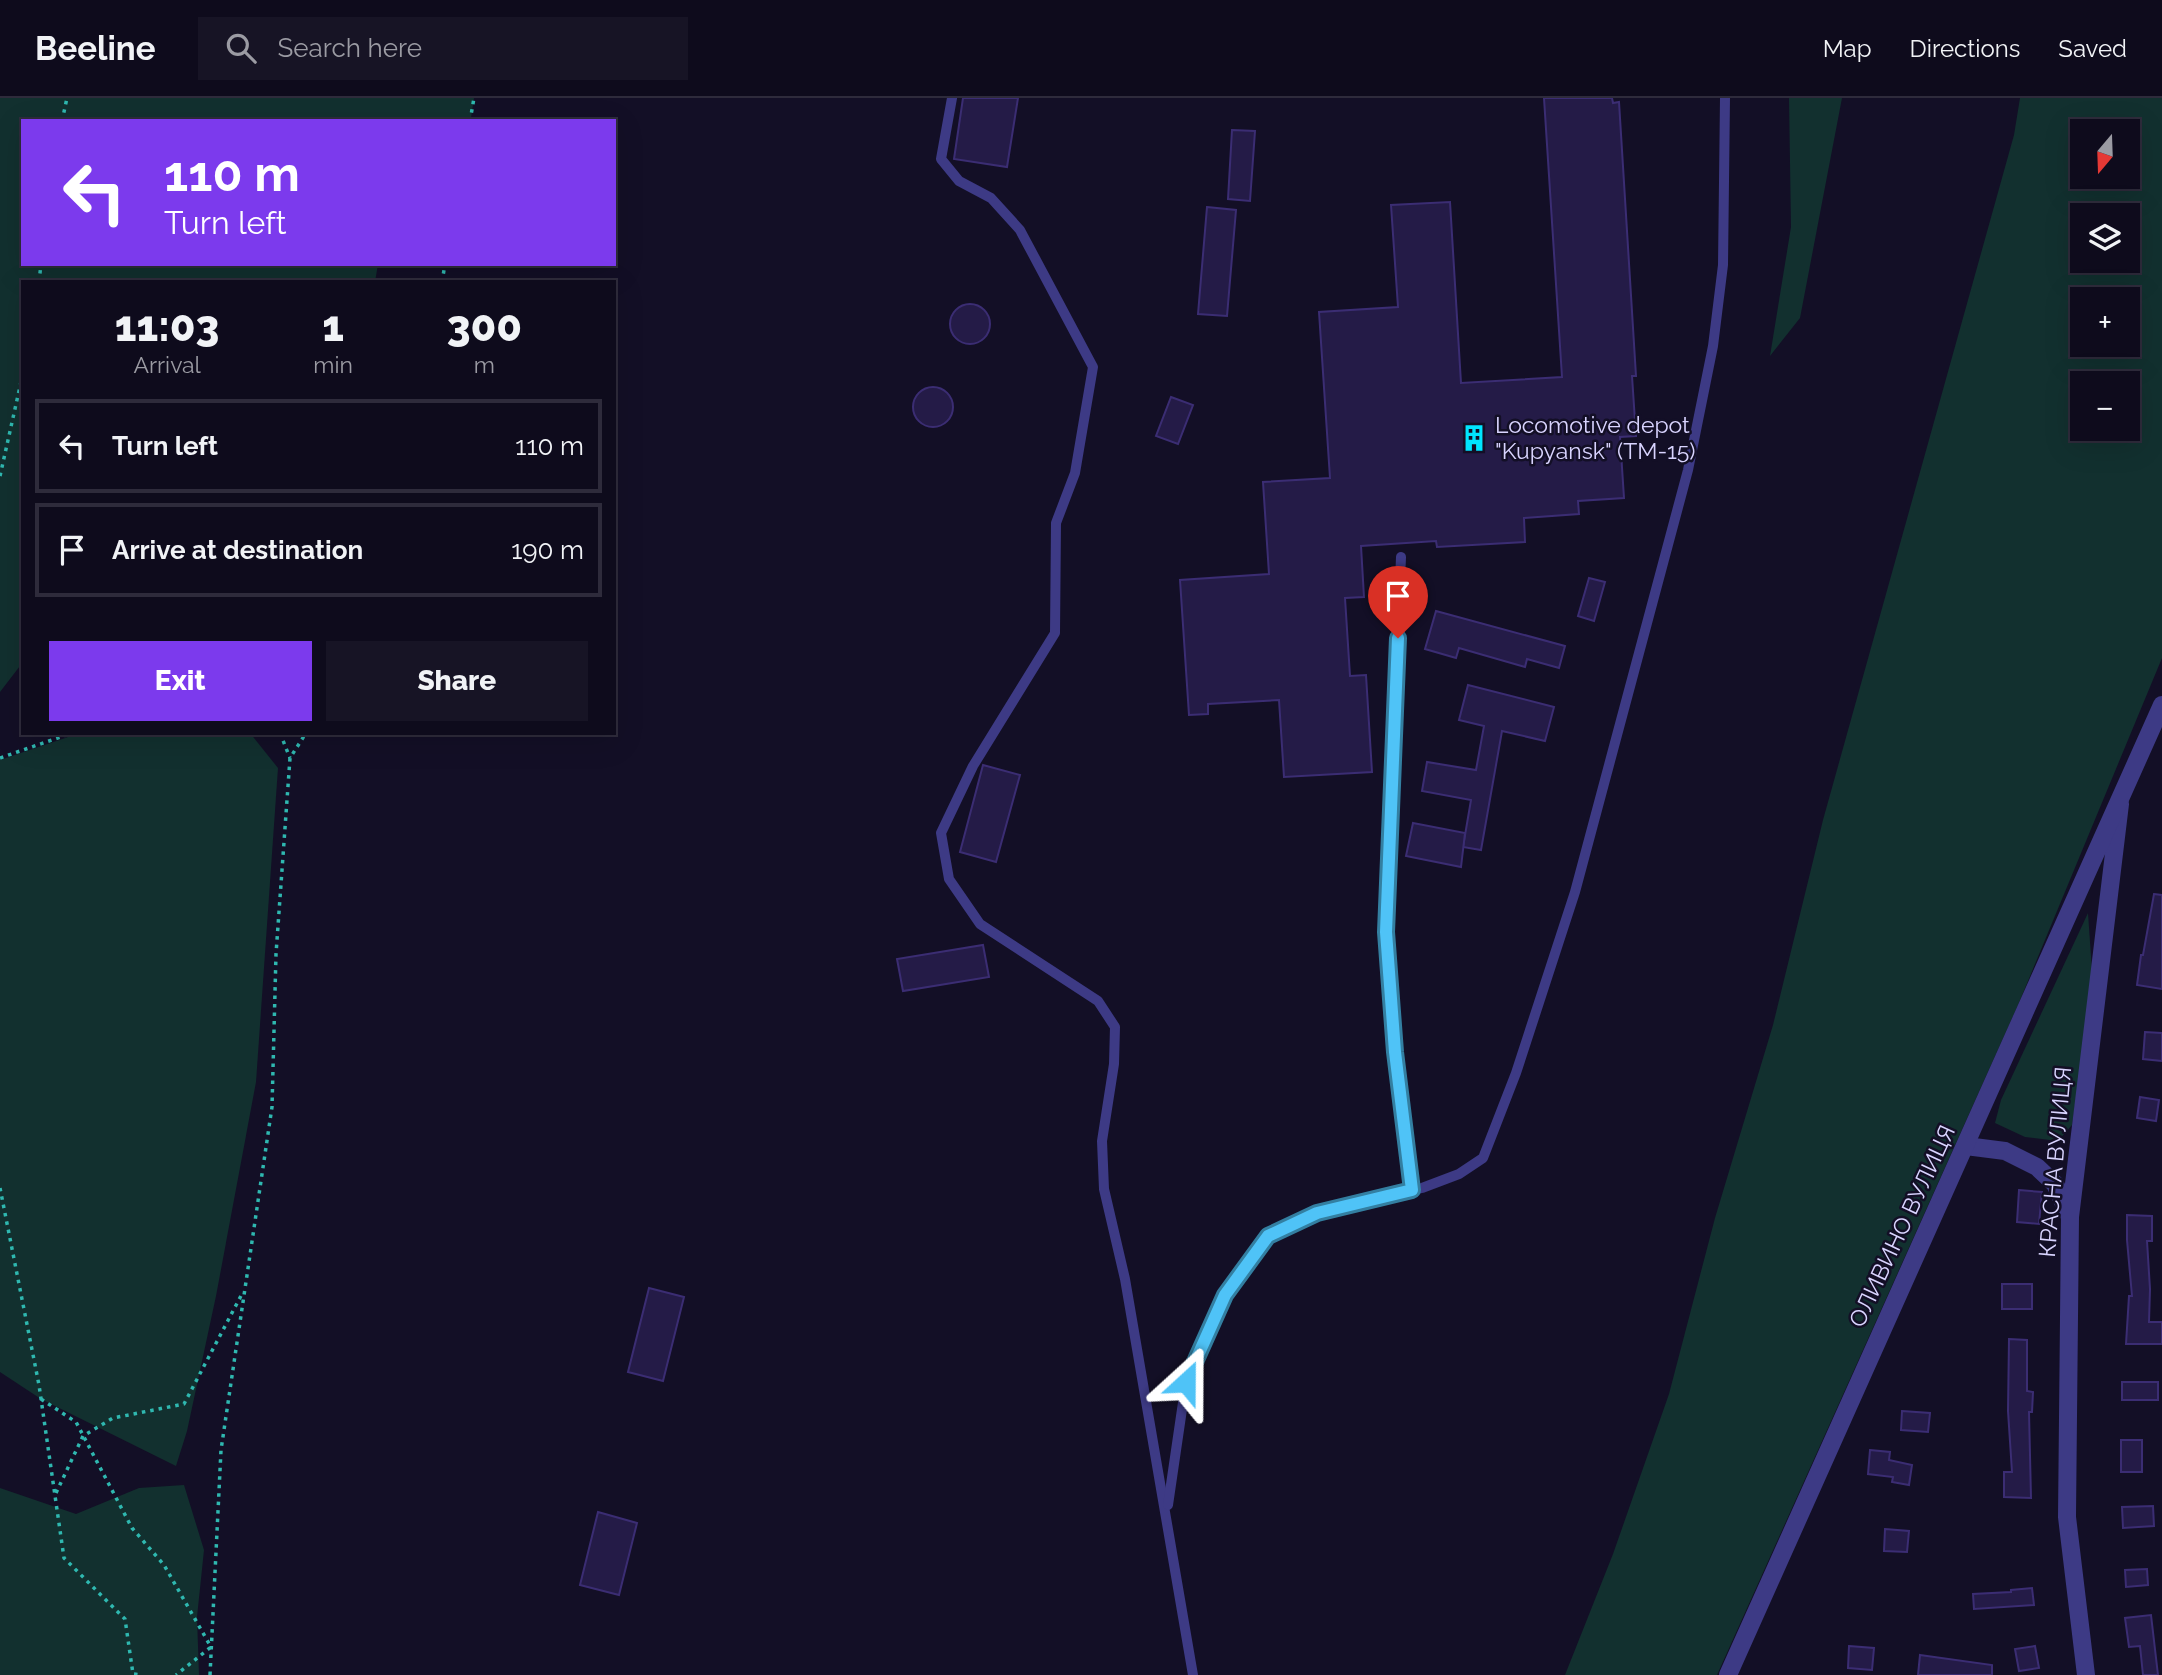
<!DOCTYPE html>
<html lang="en">
<head>
<meta charset="utf-8">
<style>
  :root { --surface:#0e0b1c; --page:#171425; --text:#f1f3f6; --muted:#9b9ba3; --line:#2e2b3b; --accent:#7c3aed }
  body { margin:0; font-family:Raleway,sans-serif; background:var(--page); color:var(--text); height:100vh; display:flex; flex-direction:column; font-size:26px; white-space:nowrap }
  * { box-sizing:border-box; margin:0 }
  p { font-size:23px; color:var(--muted) }
  .icon { flex:none; width:38px; height:38px; fill:none; stroke:currentColor; stroke-width:2; stroke-linecap:round; stroke-linejoin:round }
  .map { position:relative; flex:1; overflow:hidden }
  .details { position:absolute; left:21px; top:182px; width:595px; height:455px; display:flex; flex-direction:column; background:var(--surface); border-radius:0px; box-shadow:0 7px 28px #0002,0 0 0 2px var(--line) }
  .details>* { flex:none }
  .guide { position:absolute; left:21px; top:21px; width:595px; height:147px; border-radius:0px; box-shadow:0 7px 28px #0002,0 0 0 2px var(--line); background:#7c3aed; color:#fff; overflow:hidden }
  .needle { width:46px; rotate:199deg }
  .controls { position:absolute; left:2070px; top:21px; display:grid; gap:14px }
  .controls a { display:grid; place-items:center; width:70px; height:70px; border-radius:0px; background:var(--surface); box-shadow:0 7px 28px #0002,0 0 0 2px var(--line); font-size:35px }
  .pin { position:absolute; display:grid; place-items:center; width:60px; height:60px; color:#fff; margin:-72px -30px; border-radius:50% 50% 50% 0; rotate:-45deg; box-shadow:0 0 7px #0007 }
  .pin .icon { rotate:45deg }
  .me { position:absolute; width:77px; margin:-38px; rotate:24deg; stroke-linejoin:round; filter:drop-shadow(0 0 5px #0008) }
  .turn { display:flex; align-items:center; gap:24px; height:147px; padding:0 28px; font-size:32px }
  .turn .icon { width:91px; height:91px; stroke-width:2.5 }
  .turn b { display:block; font-size:49px; line-height:60px }
  .eta { display:flex; justify-content:space-evenly; align-items:center; height:119px; text-align:center }
  .eta b { font-size:42px; font-weight:800; line-height:49px }
  .cta { display:flex; gap:14px; margin-top:auto; padding:14px 28px }
  .cta a { flex:1; height:80px; border-radius:0px; background:var(--accent); color:#fff; font-size:28px; font-weight:800; line-height:80px; text-align:center }
  .cta a+a { background:var(--page); color:var(--text) }
  ul { padding:0; list-style:none }
  li { display:flex; align-items:center; gap:21px; height:94px; margin:0 14px 10px; padding:0 14px; border:4px solid var(--line); border-radius:0px }
  li div { flex:1 }
  li b { display:block; font-size:26px }
  li em { font-style:normal }
  header { display:flex; align-items:center; gap:42px; box-sizing:border-box; height:98px; padding:0 35px; background:var(--surface); border-bottom:2px solid var(--line) }
  header strong { font-size:33px }
  nav { display:flex; gap:38px; margin-inline-start:auto; font-size:24px }
  .search { width:490px; height:63px; background:var(--page); display:flex; align-items:center; gap:18px; box-sizing:border-box; padding:0 24px; border-radius:0px; color:var(--muted); font-size:26px }
  .map>svg:first-child { display:block }
  .green { fill:#12302f; fill-rule:evenodd }
  .building { fill:#241b47; stroke:#3b2d73; stroke-width:2 }
  .lines { fill:none; stroke-linecap:round; stroke-linejoin:round }
  .path { stroke:#2fb8b0; stroke-width:3.5; stroke-dasharray:3.5 5; stroke-linecap:butt }
  .service { stroke:#3d3a85; stroke-width:10 }
  .minor { stroke:#3d3a85; stroke-width:18 }
  .tertiary { stroke:#3d3a85; stroke-width:18 }
  .route-casing { stroke:#337fa1; stroke-width:18 }
  .route { stroke:#4fc3f7; stroke-width:12 }
  .labels { text-anchor:middle; stroke-width:5; stroke-linejoin:round; paint-order:stroke }
  .poi-label { font-size:23px; fill:#d9d4ff; stroke:#130f26; text-anchor:start }
  .street-label { font-size:23px; fill:#d9d4ff; stroke:#130f26 }
</style>
</head>
<body>
<header>
<strong>Beeline</strong>
<div class="search"><svg class="icon" aria-label="search" viewBox="0 0 24 24"><circle cx="10" cy="10" r="6"/><path d="M15 15l6 6"/></svg>Search here</div>
<nav><a>Map</a><a>Directions</a><a>Saved</a></nav>
</header>
<div class="map">
<svg width="2162" height="1577" viewBox="0 0 2162 1577">
  <rect width="100%" height="100%" fill="#130f26"/>
  <g class="green">
    <polygon points="0,0 474,0 471,20 468,23 23,23 23,166 378,166 375,184 23,184 23,564 0,594"/>
    <polygon points="1789,0 1842,0 1800,220 1770,258 1791,129"/>
    <path d="M2020,0h142v560l-144,347 -301,670h-152l48,-121 56,-160 46,-176 58,-193 50,-205 191,-685zM2082,33h46v46h-46zM2082,117h46v46h-46zM2082,201h46v46h-46zM2082,285h46v46h-46z"/>
    <polygon points="80,635 250,635 278,670 256,984 216,1198 187,1333 176,1368 41,1301 0,1274 0,662"/>
    <polygon points="2088,815 2093,887 2072,1027 2058,1043 2025,1039 1995,1025 2001,1002"/>
    <polygon points="184,1387 204,1452 197,1519 199,1577 0,1577 0,1390 76,1416 139,1390"/>
  </g>
  <g class="building">
    <polygon points="963,0 1018,0 1007,69 954,61"/>
    <polygon points="1544,0 1612,0 1613,5 1619,4 1636,278 1632,278 1636,338 1620,339 1624,400 1578,403 1579,416 1524,420 1525,444 1437,449 1436,443 1361,448 1364,499 1345,500 1350,578 1366,577 1372,674 1284,679 1279,602 1208,606 1208,616 1189,617 1180,482 1269,476 1263,384 1330,380 1319,214 1398,209 1391,107 1450,104 1461,285 1562,279"/>
    <polygon points="1232,32 1255,33 1250,103 1228,101"/>
    <polygon points="1207,109 1236,112 1227,218 1198,216"/>
    <circle cx="970" cy="226" r="20"/>
    <circle cx="933" cy="309" r="20"/>
    <polygon points="1171,299 1193,307 1178,346 1156,338"/>
    <polygon points="1589,480 1605,484 1594,523 1578,518"/>
    <polygon points="1436,513 1565,548 1559,570 1527,561 1525,569 1459,550 1456,560 1425,551"/>
    <polygon points="1468,587 1554,609 1545,643 1502,633 1481,752 1463,749 1471,702 1422,693 1427,664 1476,672 1484,628 1459,622"/>
    <polygon points="983,667 1020,677 996,764 960,754"/>
    <polygon points="1413,725 1465,735 1461,769 1406,758"/>
    <polygon points="2154,796 2162,797 2162,891 2137,887 2141,857 2143,857"/>
    <polygon points="983,847 989,879 903,893 897,861"/>
    <polygon points="2145,934 2162,935 2162,963 2143,961"/>
    <polygon points="2140,999 2159,1002 2156,1023 2137,1020"/>
    <polygon points="2019,1092 2042,1094 2039,1126 2017,1124"/>
    <polygon points="2127,1117 2152,1118 2152,1143 2147,1143 2150,1191 2149,1224 2162,1224 2162,1246 2126,1246 2129,1198 2132,1198 2127,1142"/>
    <rect x="2002" y="1186" width="30" height="25"/>
    <polygon points="649,1190 684,1199 663,1283 628,1274"/>
    <polygon points="2009,1241 2027,1242 2027,1293 2033,1294 2032,1314 2029,1314 2031,1400 2004,1399 2004,1374 2012,1374 2008,1313"/>
    <rect x="2122" y="1284" width="36" height="18"/>
    <polygon points="1902,1313 1930,1315 1928,1334 1901,1332"/>
    <rect x="2121" y="1342" width="21" height="32"/>
    <polygon points="1870,1352 1890,1354 1889,1362 1912,1367 1909,1387 1892,1384 1893,1379 1868,1376"/>
    <polygon points="2153,1408 2154,1428 2123,1430 2122,1409"/>
    <polygon points="598,1414 637,1425 619,1497 580,1487"/>
    <polygon points="1885,1431 1909,1433 1907,1454 1884,1453"/>
    <polygon points="2147,1471 2148,1487 2126,1489 2125,1472"/>
    <polygon points="2032,1490 2034,1507 1974,1511 1973,1496 2011,1494 2011,1492"/>
    <polygon points="2151,1517 2158,1577 2143,1577 2140,1548 2129,1549 2125,1520"/>
    <polygon points="1849,1548 1874,1550 1872,1572 1848,1570"/>
    <polygon points="2035,1548 2039,1570 2019,1573 2015,1551"/>
    <polygon points="1920,1557 1992,1567 1992,1577 1918,1577"/>
  </g>
  <g class="lines">
    <g class="path">
      <polyline points="62,23 67,0"/>
      <polyline points="470,23 474,0"/>
      <polyline points="39,184 41,166"/>
      <polyline points="442,184 445,166"/>
      <polyline points="0,378 23,275"/>
      <polyline points="280,635 290,660"/>
      <polyline points="0,660 72,635"/>
      <polyline points="0,1090 39,1287 64,1460 125,1521 133,1576 142,1577"/>
      <polyline points="41,1301 76,1324 132,1430 164,1467 211,1549 176,1577"/>
      <polyline points="56,1395 83,1338 113,1320 184,1306 243,1194"/>
      <polyline points="210,1577 221,1352 272,1009 276,856 290,660 306,635"/>
    </g>
    <g class="service">
      <polyline points="952,0 941,61 959,83 991,100 1020,132 1093,269 1075,375 1056,425 1055,535 973,668 941,735 949,781 980,826 1098,903 1115,929 1114,966 1102,1043 1104,1091 1125,1181 1193,1577"/>
      <polyline points="1401,459 1386,834 1394,954 1412,1092"/>
      <polyline points="1168,1407 1186,1284 1225,1197 1268,1137 1316,1115 1422,1090 1459,1076 1483,1060 1516,975 1575,794 1688,372 1713,248 1723,167 1725,0"/>
    </g>
    <g class="minor">
      <polyline points="1966,1048 2005,1053 2037,1069 2055,1086 2070,1119"/>
      <polyline points="2086,1577 2067,1419 2070,1119 2120,706"/>
    </g>
    <polyline class="tertiary" points="1728,1577 2162,607"/>
  </g>
  <g class="lines">
    <defs>
      <polyline id="route" points="1186,1284 1225,1197 1268,1138 1317,1115 1412,1092 1395,954 1386,834 1398,540"/>
    </defs>
    <use href="#route" class="route-casing"/>
    <use href="#route" class="route"/>
  </g>
  <defs>
    <symbol id="building-bare" viewBox="-9 -9 18 18"><path d="M-4-6H4V6H1V3H-1V6H-4ZM-2.5-4.3h1.7v1.8h-1.7ZM.8-4.3h1.7v1.8H.8ZM-2.5-1h1.7V.8h-1.7ZM.8-1h1.7V.8H.8Z" fill="#00e5ff" stroke="#130f26" stroke-width="2.5" paint-order="stroke"/></symbol>
  </defs>
  <g fill-rule="evenodd">
    <use href="#building-bare" x="1455" y="321" width="38" height="38"/>
  </g>
  <g class="labels">
    <g class="poi-label">
      <text x="1495" y="335">Locomotive depot<tspan x="1495" dy="26">"Kupyansk" (TM-15)</tspan></text>
    </g>
    <g class="street-label">
      <text transform="translate(2055 1064) rotate(-85)" y="8">КРАСНА ВУЛИЦЯ</text>
      <text transform="translate(1902 1128) rotate(-65)" y="8">ОЛИВИНО ВУЛИЦЯ</text>
    </g>
  </g>
</svg>
<div class="controls">
<a><svg class="needle" viewBox="-14 -14 28 28"><path d="M0-13l5 13h-10z" fill="#e53935"/><path d="M0 13l5-13h-10z" fill="#9b9ba3"/></svg></a>
<a><svg class="icon" aria-label="layers" viewBox="0 0 24 24"><path d="M12 4l9 5-9 5-9-5zM3 14l9 5 9-5"/></svg></a>
<a>+</a>
<a>−</a>
</div>
<div class="pin" style="left:1398px;top:540px;background:#d93025"><svg class="icon" aria-label="arrive" viewBox="0 0 24 24"><path d="M6 21V4h12l-3 4 3 4H6"/></svg></div>
<svg class="me" style="left:1186px;top:1284px" viewBox="-20 -20 40 40"><path d="M0-17L14 15 0 8-14 15z" fill="#4fc3f7" stroke="#fff" stroke-width="4"/></svg>
<div class="guide">
<div class="turn"><svg class="icon" aria-label="left" viewBox="0 0 24 24"><path d="M17 20v-9H6M10 6l-5 5 5 5"/></svg><div><b>110 m</b>Turn left</div></div>
</div>
<section class="details">
<div class="eta">
<div><b>11:03</b><p>Arrival</p></div>
<div><b>1</b><p>min</p></div>
<div><b>300</b><p>m</p></div>
</div>
<ul>
<li><svg class="icon" aria-label="left" viewBox="0 0 24 24"><path d="M17 20v-9H6M10 6l-5 5 5 5"/></svg><div><b>Turn left</b></div><em>110 m</em></li>
<li><svg class="icon" aria-label="arrive" viewBox="0 0 24 24"><path d="M6 21V4h12l-3 4 3 4H6"/></svg><div><b>Arrive at destination</b></div><em>190 m</em></li>
</ul>
<div class="cta"><a>Exit</a><a>Share</a></div>
</section>
</div>
</body>
</html>
